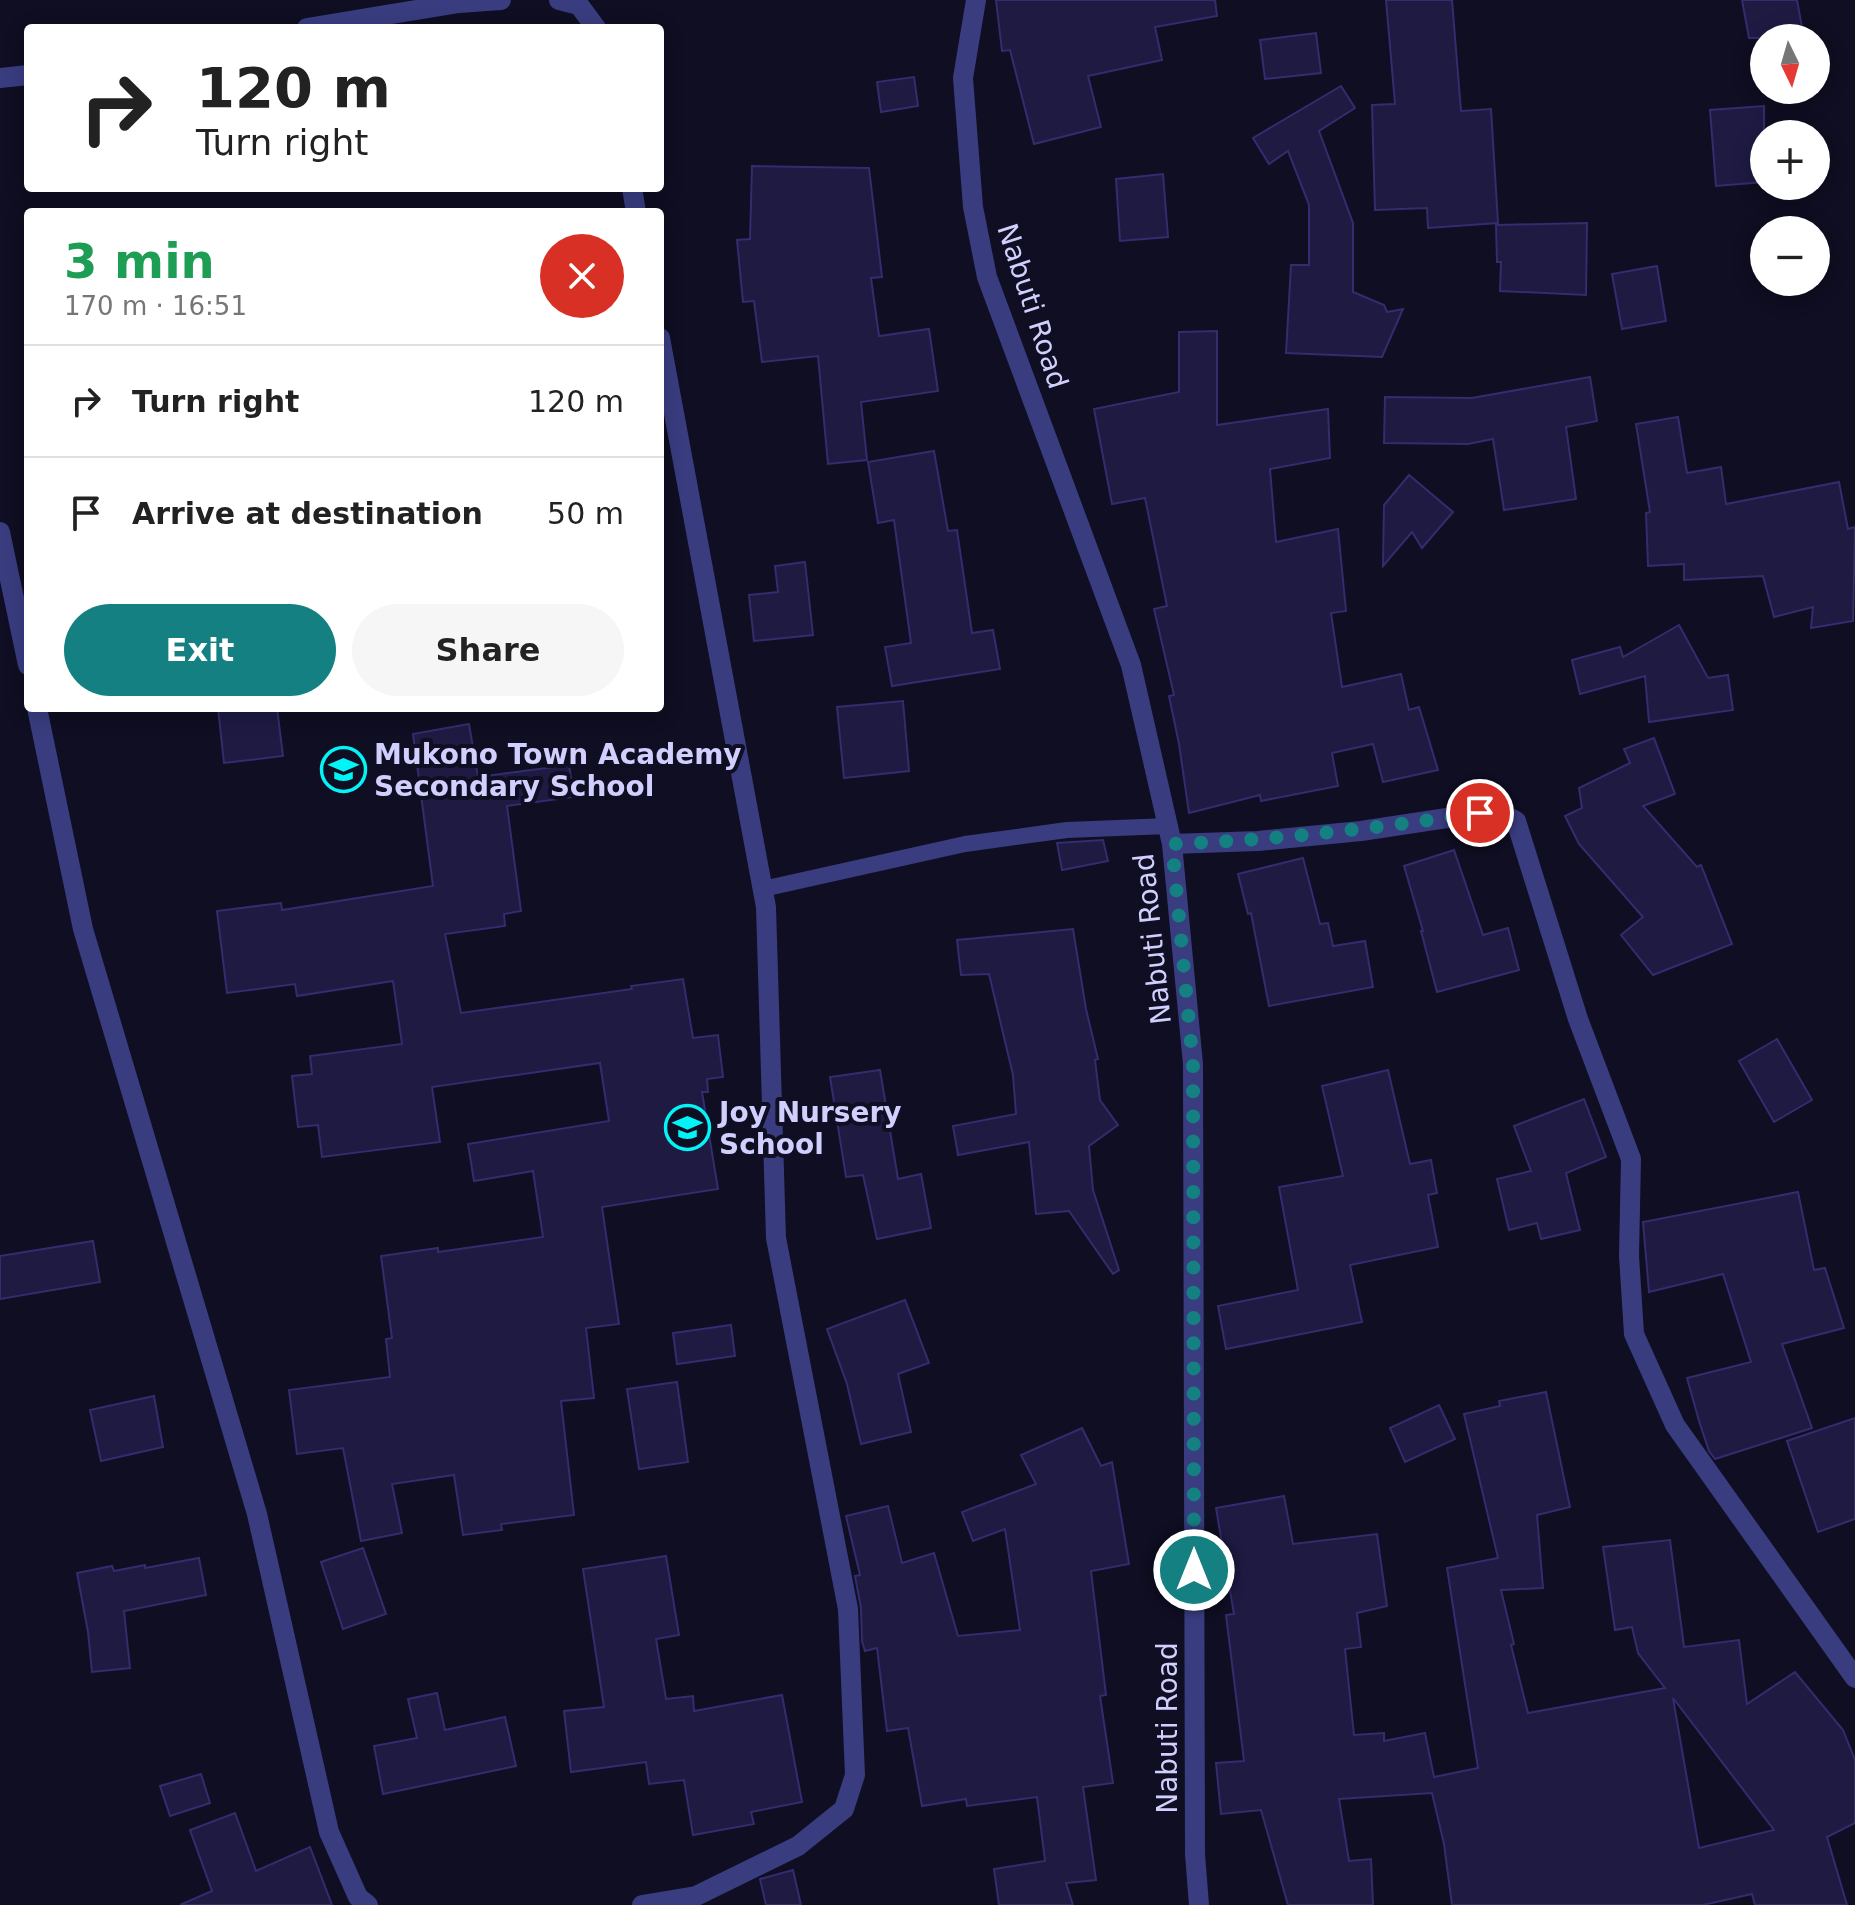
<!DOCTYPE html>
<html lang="en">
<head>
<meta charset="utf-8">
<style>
  :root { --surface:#fff; --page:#f6f6f6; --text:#222; --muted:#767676; --line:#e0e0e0; --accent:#148081 }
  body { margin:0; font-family:"DejaVu Sans",sans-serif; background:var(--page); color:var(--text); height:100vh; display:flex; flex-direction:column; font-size:30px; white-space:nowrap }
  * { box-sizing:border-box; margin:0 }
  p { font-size:26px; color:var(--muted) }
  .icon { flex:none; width:44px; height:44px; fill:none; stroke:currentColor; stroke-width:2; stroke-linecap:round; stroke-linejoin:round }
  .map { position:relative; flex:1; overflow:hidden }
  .details { position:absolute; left:24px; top:208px; width:640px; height:504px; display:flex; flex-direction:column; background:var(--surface); border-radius:8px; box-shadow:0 4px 20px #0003 }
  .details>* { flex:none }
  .guide { position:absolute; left:24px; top:24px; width:640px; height:168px; border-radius:8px; box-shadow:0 4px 20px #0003; background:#fff; color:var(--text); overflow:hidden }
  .needle { width:52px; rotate:175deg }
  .fabs { position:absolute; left:1750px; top:24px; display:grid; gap:16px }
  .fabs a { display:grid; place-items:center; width:80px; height:80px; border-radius:50%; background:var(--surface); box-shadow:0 4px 20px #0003; font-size:40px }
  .pin { position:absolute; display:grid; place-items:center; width:68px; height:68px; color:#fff; margin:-34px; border:4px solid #fff; border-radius:50%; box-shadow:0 2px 8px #0007 }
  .me { position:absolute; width:88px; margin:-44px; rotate:0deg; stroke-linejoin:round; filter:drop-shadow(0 0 6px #0008) }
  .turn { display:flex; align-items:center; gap:28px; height:168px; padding:0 40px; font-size:36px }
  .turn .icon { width:104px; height:104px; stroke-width:2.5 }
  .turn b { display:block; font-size:56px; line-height:68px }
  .round { display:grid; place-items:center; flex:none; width:84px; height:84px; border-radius:42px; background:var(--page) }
  .head { display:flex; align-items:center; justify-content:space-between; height:136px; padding:0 40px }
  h1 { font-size:48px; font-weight:800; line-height:60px; color:#1e9e55 }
  .primary-button { display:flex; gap:16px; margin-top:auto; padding:16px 40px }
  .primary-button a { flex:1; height:92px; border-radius:48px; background:var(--accent); color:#fff; font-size:32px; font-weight:800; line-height:92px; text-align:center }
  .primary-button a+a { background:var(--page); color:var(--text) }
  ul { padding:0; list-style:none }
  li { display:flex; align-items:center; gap:24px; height:112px; padding:0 40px; border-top:2px solid var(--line) }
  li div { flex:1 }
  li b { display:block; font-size:30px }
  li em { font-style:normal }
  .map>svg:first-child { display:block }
  .building { fill:#1e1a42; stroke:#332c6e; stroke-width:2; fill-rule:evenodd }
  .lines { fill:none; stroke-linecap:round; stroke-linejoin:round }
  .service { stroke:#393d80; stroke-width:16 }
  .minor { stroke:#393d80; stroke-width:20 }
  .tertiary { stroke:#393d80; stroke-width:20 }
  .route { stroke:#148081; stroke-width:14; stroke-dasharray:0 25.2 }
  .labels { text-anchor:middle; stroke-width:8; stroke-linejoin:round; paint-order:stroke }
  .street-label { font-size:28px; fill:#d0cffe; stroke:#0f0e22 }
  .poi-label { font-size:28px; font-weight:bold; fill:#d0cffe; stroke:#0f0e22; text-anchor:start }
</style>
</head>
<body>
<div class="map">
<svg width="1855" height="1905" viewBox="0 0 1855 1905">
  <rect width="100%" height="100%" fill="#0f0e22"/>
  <g class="building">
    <polygon points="996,0 1215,0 1217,16 1155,27 1162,60 1088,76 1101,127 1034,144 1010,50 1002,51"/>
    <polygon points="1386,0 1452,0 1461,111 1491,109 1498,223 1428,228 1427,208 1375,210 1372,105 1395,104"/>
    <polygon points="1742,0 1797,0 1804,38 1749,38"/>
    <polygon points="1316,33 1321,73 1265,79 1260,40"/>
    <polygon points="914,77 918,106 881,112 877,82"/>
    <polygon points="1341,86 1355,108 1319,131 1353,223 1353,292 1384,305 1387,312 1403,309 1382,357 1286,353 1291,265 1309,265 1309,205 1288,151 1269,164 1253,138"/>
    <polygon points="1764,106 1764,182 1716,186 1710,110"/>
    <polygon points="752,166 869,168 882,277 871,278 879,336 929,329 938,391 861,402 867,460 828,464 818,356 762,362 754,301 743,302 737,240 750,239"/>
    <polygon points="1163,174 1168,237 1120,241 1116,179"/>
    <polygon points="1587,223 1586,295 1500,291 1501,262 1497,262 1496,225"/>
    <polygon points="1657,266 1666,321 1622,329 1612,274"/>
    <polygon points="1217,331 1217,425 1328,409 1330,458 1270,469 1276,542 1338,529 1346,611 1331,613 1342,687 1401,674 1409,710 1419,707 1438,770 1383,782 1373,744 1332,753 1338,786 1261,801 1260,795 1189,813 1179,744 1169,696 1174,695 1154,609 1167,606 1145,498 1112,504 1094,409 1179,392 1179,332"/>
    <polygon points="1590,377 1597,421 1566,427 1576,499 1504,510 1493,439 1468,444 1384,443 1385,397 1472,398"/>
    <polygon points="1678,417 1687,473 1721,467 1726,504 1839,482 1848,529 1855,527 1853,621 1811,628 1813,607 1774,617 1763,576 1684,580 1684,564 1648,566 1646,513 1650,512 1636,424"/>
    <polygon points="934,451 948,531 957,530 972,633 993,630 1000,669 892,686 885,647 911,643 894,520 878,523 868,462"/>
    <polygon points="1409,475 1453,512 1422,548 1412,532 1383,566 1384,505"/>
    <polygon points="805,562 813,635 754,641 749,595 778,592 775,566"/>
    <polygon points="1679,625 1708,678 1728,675 1733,710 1649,722 1645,676 1580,694 1572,660 1620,647 1623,657"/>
    <polygon points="903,701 909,771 844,778 837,707"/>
    <polygon points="218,708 277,708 283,756 224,763"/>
    <polygon points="469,724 478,777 569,765 574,797 507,806 521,911 504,914 505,926 445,934 461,1013 632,989 631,986 683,979 693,1038 718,1035 723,1077 707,1079 708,1092 702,1092 718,1189 602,1207 619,1324 586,1328 594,1398 561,1401 574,1515 501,1524 502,1530 463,1535 454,1475 392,1484 402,1533 361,1541 343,1448 297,1454 289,1390 390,1377 386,1339 392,1338 381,1256 438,1248 438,1252 543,1237 533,1171 474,1181 468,1144 609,1121 600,1063 432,1087 440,1142 322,1157 318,1125 298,1127 292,1076 312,1074 310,1056 402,1044 393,981 297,996 295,984 227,993 217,911 281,903 282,910 433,886 413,734"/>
    <polygon points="1654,738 1675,794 1643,806 1697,867 1701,865 1732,944 1653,975 1621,935 1643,917 1579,844 1565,816 1582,808 1579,788 1630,763 1624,749"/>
    <polygon points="1103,840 1108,861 1062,870 1057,843"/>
    <polygon points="1454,850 1483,935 1508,928 1519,970 1437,992 1421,931 1423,931 1404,866"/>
    <polygon points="1303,858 1320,924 1328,923 1333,946 1365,941 1373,987 1269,1006 1251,913 1248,914 1238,874"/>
    <polygon points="1073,929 1086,1009 1098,1059 1095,1060 1100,1100 1118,1125 1089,1146 1093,1190 1119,1270 1113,1274 1069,1211 1036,1214 1029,1142 958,1155 953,1126 1016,1114 1013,1075 989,974 961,975 957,940"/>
    <polygon points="1777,1039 1812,1100 1774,1122 1739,1061"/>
    <polygon points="880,1070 898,1179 921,1174 931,1228 877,1239 863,1175 846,1177 830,1077"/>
    <polygon points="1388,1070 1410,1164 1431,1160 1437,1193 1428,1195 1438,1247 1350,1265 1362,1322 1226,1349 1218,1306 1298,1290 1279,1187 1343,1176 1322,1086"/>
    <polygon points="1584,1099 1606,1157 1566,1173 1580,1230 1541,1239 1537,1223 1509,1230 1497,1179 1531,1171 1514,1126"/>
    <polygon points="1798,1192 1814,1270 1825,1268 1844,1328 1782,1344 1812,1428 1715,1459 1709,1451 1699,1421 1687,1378 1751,1362 1723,1274 1649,1292 1643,1222"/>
    <polygon points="93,1241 100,1282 0,1299 0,1256"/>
    <polygon points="905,1300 929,1363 898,1374 911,1432 861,1444 847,1384 827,1329"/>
    <polygon points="731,1325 735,1356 677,1364 673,1333"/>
    <polygon points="677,1382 688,1462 639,1469 627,1389"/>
    <path d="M1546,1392l24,115 -33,8 6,73 -42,2 13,54 -3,1 17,68 137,-25 -27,-35 -6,-26 -17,3 -12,-83 67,-7 14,107 55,-7 8,64 48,-32 48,58 12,30v63l-28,14 20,68h-92l-3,-11 -49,11h-251l-8,-61 -12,-51 -93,6 10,62 22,-2 2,46h-85l-27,-95 -40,4 -5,-51 28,-2 -18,-146 8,-1 -18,-106 68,-12 9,48 84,-10 10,72 -30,7 4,34 -16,2 9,86 30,-2v8l41,-8 9,44 44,-9 -31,-200 51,-10 -34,-144 36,-8 -1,-5zM1673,1698l101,132 -75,18z"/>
    <polygon points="154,1396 163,1447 101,1461 90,1410"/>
    <polygon points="1439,1405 1455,1439 1405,1462 1390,1428"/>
    <polygon points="1855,1418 1855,1519 1818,1532 1787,1441"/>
    <polygon points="1082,1428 1101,1466 1112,1462 1129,1564 1091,1571 1106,1695 1100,1696 1113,1783 1083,1787 1096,1880 1066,1883 1073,1905 999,1905 994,1869 1045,1861 1037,1797 967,1806 966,1799 922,1806 908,1728 887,1731 877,1648 865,1651 862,1641 861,1608 855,1576 860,1575 846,1516 888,1506 902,1563 934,1553 958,1636 1020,1630 1005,1529 973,1541 962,1512 1036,1484 1021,1455"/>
    <polygon points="363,1548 386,1614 343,1629 321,1562"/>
    <polygon points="666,1556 679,1635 656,1639 666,1699 693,1696 694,1711 782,1695 802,1802 751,1812 754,1824 693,1835 684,1780 649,1784 646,1762 571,1772 564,1711 604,1707 583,1569"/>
    <polygon points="199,1558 206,1595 124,1611 130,1668 92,1672 88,1632 77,1573 112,1566 114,1571 145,1565 145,1568"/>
    <polygon points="437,1693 445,1730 505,1717 516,1766 383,1794 374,1746 417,1738 408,1699"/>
    <polygon points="201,1774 210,1803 170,1816 160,1786"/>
    <polygon points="235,1813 256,1871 310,1847 332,1905 180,1905 212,1891 190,1830"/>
    <polygon points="793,1870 801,1905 766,1905 760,1879"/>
  </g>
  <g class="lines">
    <polyline class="service" points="763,889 965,844 1067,830 1168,826"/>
    <g class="minor">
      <polyline points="559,0 579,5 596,28"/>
      <polyline points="307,28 459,3 501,0"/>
      <polyline points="0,78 28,75"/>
      <polyline points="632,188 636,212"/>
      <polyline points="0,532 28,665"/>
      <polyline points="37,708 83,929 257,1514 329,1832 358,1897 368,1905"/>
      <polyline points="1172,844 1258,841 1361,831 1480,813 1501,813 1516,821 1578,1019 1631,1159 1629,1256 1634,1334 1675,1425 1855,1678"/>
      <polyline points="642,1905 696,1896 798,1846 844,1809 855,1775 848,1609 776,1238 766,907 660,338"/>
    </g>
    <polyline class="tertiary" points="976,0 963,78 973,207 987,277 1131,665 1172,844 1193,1064 1195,1854 1199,1905"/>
  </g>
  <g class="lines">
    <path class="route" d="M1194,1570l-1,-506 -21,-220c104,-4 205,-16 308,-31"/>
  </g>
  <defs>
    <symbol id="school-ring" viewBox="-11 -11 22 22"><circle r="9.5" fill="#0f0e22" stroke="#03f4f6" stroke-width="1.5"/><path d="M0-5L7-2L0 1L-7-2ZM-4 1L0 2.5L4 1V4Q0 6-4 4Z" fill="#03f4f6"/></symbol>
  </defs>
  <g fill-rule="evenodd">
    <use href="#school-ring" x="318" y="744" width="51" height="51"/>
    <use href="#school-ring" x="662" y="1102" width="51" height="51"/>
  </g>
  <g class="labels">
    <g class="street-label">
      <text transform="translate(1033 306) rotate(72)" y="10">Nabuti Road</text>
      <text transform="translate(1152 939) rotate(-96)" y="10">Nabuti Road</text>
      <text transform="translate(1167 1728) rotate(-90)" y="10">Nabuti Road</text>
    </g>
    <g class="poi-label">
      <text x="374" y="764">Mukono Town Academy<tspan x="374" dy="32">Secondary School</tspan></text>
      <text x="719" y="1122">Joy Nursery<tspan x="719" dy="32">School</tspan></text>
    </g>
  </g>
</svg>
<div class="fabs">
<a><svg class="needle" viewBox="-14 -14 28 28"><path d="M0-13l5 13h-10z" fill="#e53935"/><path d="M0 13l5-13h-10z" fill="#767676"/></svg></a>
<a>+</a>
<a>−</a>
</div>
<div class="pin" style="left:1480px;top:813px;background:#d93025"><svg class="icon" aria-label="arrive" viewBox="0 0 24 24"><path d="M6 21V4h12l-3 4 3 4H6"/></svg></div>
<svg class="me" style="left:1194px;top:1570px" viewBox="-20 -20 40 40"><circle r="17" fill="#148081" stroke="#fff" stroke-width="3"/><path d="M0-11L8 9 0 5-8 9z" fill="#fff"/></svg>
<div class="guide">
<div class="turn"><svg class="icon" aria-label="right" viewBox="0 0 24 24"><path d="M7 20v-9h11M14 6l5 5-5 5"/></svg><div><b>120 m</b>Turn right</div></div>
</div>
<section class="details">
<div class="head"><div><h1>3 min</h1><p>170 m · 16:51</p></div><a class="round" style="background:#d93025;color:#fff"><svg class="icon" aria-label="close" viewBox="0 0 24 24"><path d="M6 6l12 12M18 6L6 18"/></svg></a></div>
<ul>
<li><svg class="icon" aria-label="right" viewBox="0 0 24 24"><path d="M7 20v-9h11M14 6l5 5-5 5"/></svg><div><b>Turn right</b></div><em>120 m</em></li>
<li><svg class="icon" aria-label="arrive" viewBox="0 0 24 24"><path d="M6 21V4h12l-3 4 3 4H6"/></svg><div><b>Arrive at destination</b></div><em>50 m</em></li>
</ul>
<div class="primary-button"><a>Exit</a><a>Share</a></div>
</section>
</div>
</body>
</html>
